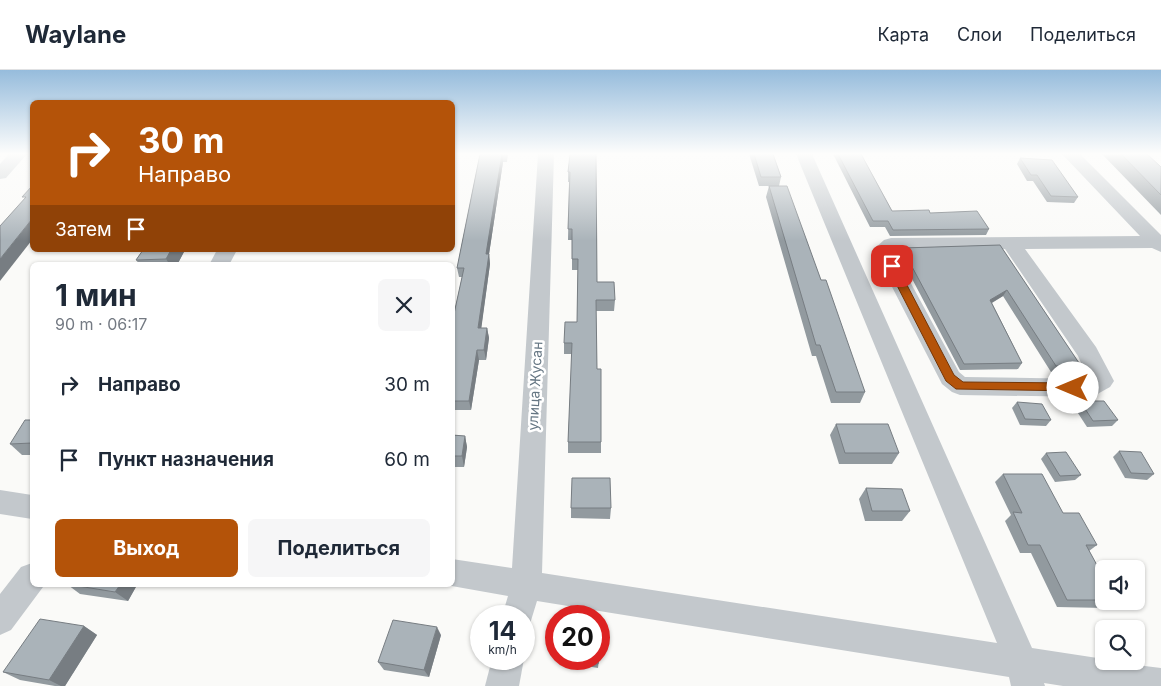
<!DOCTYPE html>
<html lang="ru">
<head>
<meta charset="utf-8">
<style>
  :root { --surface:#fff; --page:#f6f6f7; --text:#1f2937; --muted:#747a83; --line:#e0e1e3; --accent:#b45309 }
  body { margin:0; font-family:Inter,sans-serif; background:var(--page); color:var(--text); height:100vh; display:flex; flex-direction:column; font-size:19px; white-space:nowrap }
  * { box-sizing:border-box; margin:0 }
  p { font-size:16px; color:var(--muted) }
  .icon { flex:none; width:28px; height:28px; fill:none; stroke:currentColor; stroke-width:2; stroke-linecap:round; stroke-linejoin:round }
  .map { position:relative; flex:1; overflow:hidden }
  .panel { position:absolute; left:30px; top:192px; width:425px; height:325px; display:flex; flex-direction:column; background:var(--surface); border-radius:8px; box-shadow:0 1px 4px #0004 }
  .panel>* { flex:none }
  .guide { position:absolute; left:30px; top:30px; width:425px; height:152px; border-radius:8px; box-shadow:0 1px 4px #0004; background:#b45309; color:#fff; overflow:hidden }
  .tools { position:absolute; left:1095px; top:490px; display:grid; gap:10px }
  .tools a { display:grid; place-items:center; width:50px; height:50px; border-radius:8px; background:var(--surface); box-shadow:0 1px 4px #0004; font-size:25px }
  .speed { position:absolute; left:470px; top:535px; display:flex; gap:10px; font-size:25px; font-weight:700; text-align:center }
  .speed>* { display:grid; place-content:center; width:65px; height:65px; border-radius:50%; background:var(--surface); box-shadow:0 1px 4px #0004; line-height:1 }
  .speed small { font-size:12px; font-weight:400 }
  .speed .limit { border:8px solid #d22; background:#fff; color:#111 }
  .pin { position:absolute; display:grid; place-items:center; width:42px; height:42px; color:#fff; margin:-21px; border-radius:10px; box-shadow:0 2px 8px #0006 }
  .me { position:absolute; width:55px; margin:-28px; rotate:270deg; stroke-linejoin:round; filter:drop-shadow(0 0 4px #0008) }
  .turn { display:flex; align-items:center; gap:18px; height:105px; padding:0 25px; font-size:22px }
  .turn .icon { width:65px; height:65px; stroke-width:2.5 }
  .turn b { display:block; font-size:35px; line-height:42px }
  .then { display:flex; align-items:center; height:48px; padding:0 25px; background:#0003; gap:10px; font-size:19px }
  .round { display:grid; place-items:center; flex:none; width:52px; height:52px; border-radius:8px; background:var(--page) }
  .summary { display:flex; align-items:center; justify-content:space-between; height:85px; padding:0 25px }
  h1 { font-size:30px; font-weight:700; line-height:38px }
  .action { display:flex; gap:10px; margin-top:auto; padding:10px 25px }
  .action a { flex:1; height:58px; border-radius:8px; background:var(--accent); color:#fff; font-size:20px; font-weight:700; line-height:58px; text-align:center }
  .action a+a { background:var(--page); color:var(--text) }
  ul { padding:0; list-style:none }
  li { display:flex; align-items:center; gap:15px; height:75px; padding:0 25px }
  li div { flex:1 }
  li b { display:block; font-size:19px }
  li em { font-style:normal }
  header { display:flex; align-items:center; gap:30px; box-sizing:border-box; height:70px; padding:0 25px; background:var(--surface); border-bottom:1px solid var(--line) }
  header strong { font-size:24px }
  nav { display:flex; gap:28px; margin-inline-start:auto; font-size:18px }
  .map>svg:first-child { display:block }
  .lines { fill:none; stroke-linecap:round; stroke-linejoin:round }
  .minor { fill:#c3c8cc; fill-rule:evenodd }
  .wall { fill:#929a9f }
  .shaded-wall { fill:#777d82 }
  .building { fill:#aab3b9; stroke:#777d82 }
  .route { fill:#b45309; stroke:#753606 }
  .labels { text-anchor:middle; stroke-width:5; stroke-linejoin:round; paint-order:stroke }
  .street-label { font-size:14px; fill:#657683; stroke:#fff }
</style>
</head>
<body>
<header>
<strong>Waylane</strong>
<nav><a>Карта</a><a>Слои</a><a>Поделиться</a></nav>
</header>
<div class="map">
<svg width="1161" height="616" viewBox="0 0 1161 616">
  <rect width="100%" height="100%" fill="#fafaf8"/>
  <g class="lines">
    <g class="minor">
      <polygon points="9,84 27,84 6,108 0,109 0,94"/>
      <polygon points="538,84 554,84 542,503 997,573 796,84 812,84 1032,578 1104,589 1104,591 1161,598 1161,616 1063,616 1044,613 1045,616 1011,616 1009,607 537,531 529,557 524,559 524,546 502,546 508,526 446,515 452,515 452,489 512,498"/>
      <path d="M1062,84h18l81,81v17l-9,-4 -127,1 71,98 18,34 -4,6 -18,10 -132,-2 -8,-3 -10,-8 -69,-134 11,-10 7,-2 249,-2zM1005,179l73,107 10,23 -123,-2 -6,-5 -65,-120z"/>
      <polygon points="217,180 237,180 229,195 209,195"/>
      <polygon points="0,420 32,425 32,449 0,444"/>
      <polygon points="32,493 32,515 44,515 43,517 11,560 0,565 0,524 21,497"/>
      <polygon points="524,588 524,589 519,616 485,616 492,589"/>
    </g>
  </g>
  <g class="wall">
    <polygon points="480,84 508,84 507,92 503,92 489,184 490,194 481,258 487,258 489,268 486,290 479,290 471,340 452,340 452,253 462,207 459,207 457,198"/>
    <polygon points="570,84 597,212 615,230 614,241 596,241 597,299 601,372 601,383 568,383 568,372 572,284 564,284 564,273 577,252 578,200 572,200 572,170 568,170 569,112 568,112 568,102"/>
    <polygon points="749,84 773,84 781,107 779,116 821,210 865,322 860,333 831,333 816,286 812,286 766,127 769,116 759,116"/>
    <polygon points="833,84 861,84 892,141 930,143 989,159 986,165 890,166 885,157 870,157"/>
    <polygon points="1102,84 1147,84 1161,97 1161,145"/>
    <polygon points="1020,88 1078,127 1074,133 1047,132 1033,111 1027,111 1017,94"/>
    <polygon points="1000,175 1081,296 1076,302 1051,302 1003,226 992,233 1022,293 1018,299 960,300 899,184 902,178"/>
    <polygon points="143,180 185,180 177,195 140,195 136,190"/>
    <polygon points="1080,331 1118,350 1112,356 1087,357 1074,337"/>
    <polygon points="1017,332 1051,350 1046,356 1020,355 1012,338"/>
    <polygon points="32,350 32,385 22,385 10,374"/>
    <polygon points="836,354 899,383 892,394 839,394 830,365"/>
    <polygon points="452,365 465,366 467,377 464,397 452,397"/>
    <polygon points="1119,381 1154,404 1147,410 1125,408 1113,387"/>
    <polygon points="1046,383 1081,405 1075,410 1055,412 1041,389"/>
    <polygon points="1003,404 1063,443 1097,475 1089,481 1104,508 1104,531 1115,531 1105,538 1057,537 1031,483 1020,483 1005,451 1011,445 995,412"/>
    <polygon points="866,418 910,441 902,451 865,451 859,429"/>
    <polygon points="571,438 611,438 610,449 571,448"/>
    <polygon points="68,515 137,515 128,531 80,524"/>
    <polygon points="84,556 97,565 65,616 55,616 20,610 3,602"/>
    <polygon points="441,565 429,607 384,600 378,592"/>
    <polygon points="601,571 598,598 557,591 556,589 599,589"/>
  </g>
  <g class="shaded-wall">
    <polygon points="502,84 503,92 489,184 490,194 480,268 478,258 486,184 490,153"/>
    <polygon points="32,149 32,170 0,211 0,189"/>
    <polygon points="171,180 185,180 177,195 170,195 166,189"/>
    <polygon points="1007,220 1003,226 986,236 990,230"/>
    <polygon points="487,258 489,268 486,290 484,280"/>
    <polygon points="477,280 479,290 471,340 469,331"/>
    <polygon points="465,366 467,377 464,397 462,386"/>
    <polygon points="120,515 137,515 128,531 115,522"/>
    <polygon points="84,556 97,565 65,616 61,616 49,610"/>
    <polygon points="437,557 441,565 429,607 424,600"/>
  </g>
  <g class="building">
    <polygon points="480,84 502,84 486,184 489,184 478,258 487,258 484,280 477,280 469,331 452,331 452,253 464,198 457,198"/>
    <polygon points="570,84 596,84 597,212 614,212 615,230 596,230 597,299 601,299 601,372 568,372 572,273 564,273 565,252 577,252 578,189 572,189 572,159 568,159 570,102 568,102"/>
    <polygon points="754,84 773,84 781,107 761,107"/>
    <polygon points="838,84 861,84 892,141 929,140 930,143 977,141 989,159 893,160 888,151 873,151"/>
    <polygon points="1121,84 1147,84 1161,97 1161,125"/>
    <polygon points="1020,88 1052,90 1078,127 1051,126 1037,105 1031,105"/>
    <polygon points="32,116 32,149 0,189 0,156 26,127 22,127"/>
    <polygon points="769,116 787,116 821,210 826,210 865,322 836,322 820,275 816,275"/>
    <polygon points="1000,175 1081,296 1056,296 1007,220 990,230 1022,293 964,294 902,178"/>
    <polygon points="143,180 171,180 166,189 136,190"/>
    <polygon points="1080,331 1104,331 1118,350 1093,351"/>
    <polygon points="1017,332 1042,334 1051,350 1025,349"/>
    <polygon points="25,350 32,350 32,373 10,374"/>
    <polygon points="836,354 888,354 899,383 845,383"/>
    <polygon points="452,365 465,366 462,386 452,386"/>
    <polygon points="1119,381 1141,382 1154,404 1131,403"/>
    <polygon points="1066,382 1081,405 1060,406 1046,383"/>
    <polygon points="1003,404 1042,404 1063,443 1079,443 1097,475 1086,475 1104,508 1104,530 1067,530 1040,475 1028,475 1013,442 1022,443"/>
    <polygon points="572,408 610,408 611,438 571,438"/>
    <polygon points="866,418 902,419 910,441 872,441"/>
    <polygon points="72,515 120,515 115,522"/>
    <polygon points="40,549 84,556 49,610 3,602"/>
    <polygon points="393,550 437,557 424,600 378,592"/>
    <polygon points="599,571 601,571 598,594 565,589 599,589"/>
  </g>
  <linearGradient id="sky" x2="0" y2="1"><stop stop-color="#96bcdc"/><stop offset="0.49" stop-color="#fdfdfc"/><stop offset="1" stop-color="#fdfdfc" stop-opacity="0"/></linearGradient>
  <rect width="1161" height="171" fill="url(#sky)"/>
  <polygon class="route" points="892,193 897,196 954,305 963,312 1073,313 1079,318 1077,321 956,319 946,311 887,196"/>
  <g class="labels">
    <g class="street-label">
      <text transform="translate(535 316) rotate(-87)" y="5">улица Жусан</text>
    </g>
  </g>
</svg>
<div class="tools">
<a><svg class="icon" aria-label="sound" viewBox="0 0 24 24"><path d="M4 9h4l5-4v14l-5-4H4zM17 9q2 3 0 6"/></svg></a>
<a><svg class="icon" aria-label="search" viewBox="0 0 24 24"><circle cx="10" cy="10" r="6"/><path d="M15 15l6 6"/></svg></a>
</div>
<div class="speed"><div>14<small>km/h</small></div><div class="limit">20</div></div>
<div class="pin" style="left:892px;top:196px;background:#d93025"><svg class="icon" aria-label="arrive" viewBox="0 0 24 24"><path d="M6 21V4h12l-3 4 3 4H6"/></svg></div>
<svg class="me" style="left:1073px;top:318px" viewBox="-20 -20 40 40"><circle r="19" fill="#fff"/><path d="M0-13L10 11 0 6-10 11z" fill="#b45309"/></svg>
<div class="guide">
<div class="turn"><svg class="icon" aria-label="right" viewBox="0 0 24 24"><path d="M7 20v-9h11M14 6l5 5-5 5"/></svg><div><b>30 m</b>Направо</div></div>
<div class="then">Затем<svg class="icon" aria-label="arrive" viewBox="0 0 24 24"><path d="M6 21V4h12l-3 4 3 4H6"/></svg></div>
</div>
<section class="panel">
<div class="summary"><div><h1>1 мин</h1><p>90 m · 06:17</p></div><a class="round"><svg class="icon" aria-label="close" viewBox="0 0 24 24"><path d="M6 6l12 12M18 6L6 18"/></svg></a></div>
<ul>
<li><svg class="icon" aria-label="right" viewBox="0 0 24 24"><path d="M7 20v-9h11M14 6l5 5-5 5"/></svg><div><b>Направо</b></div><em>30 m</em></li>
<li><svg class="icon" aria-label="arrive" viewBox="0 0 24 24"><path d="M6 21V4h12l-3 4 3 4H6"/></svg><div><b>Пункт назначения</b></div><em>60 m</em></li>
</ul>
<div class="action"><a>Выход</a><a>Поделиться</a></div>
</section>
</div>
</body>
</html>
